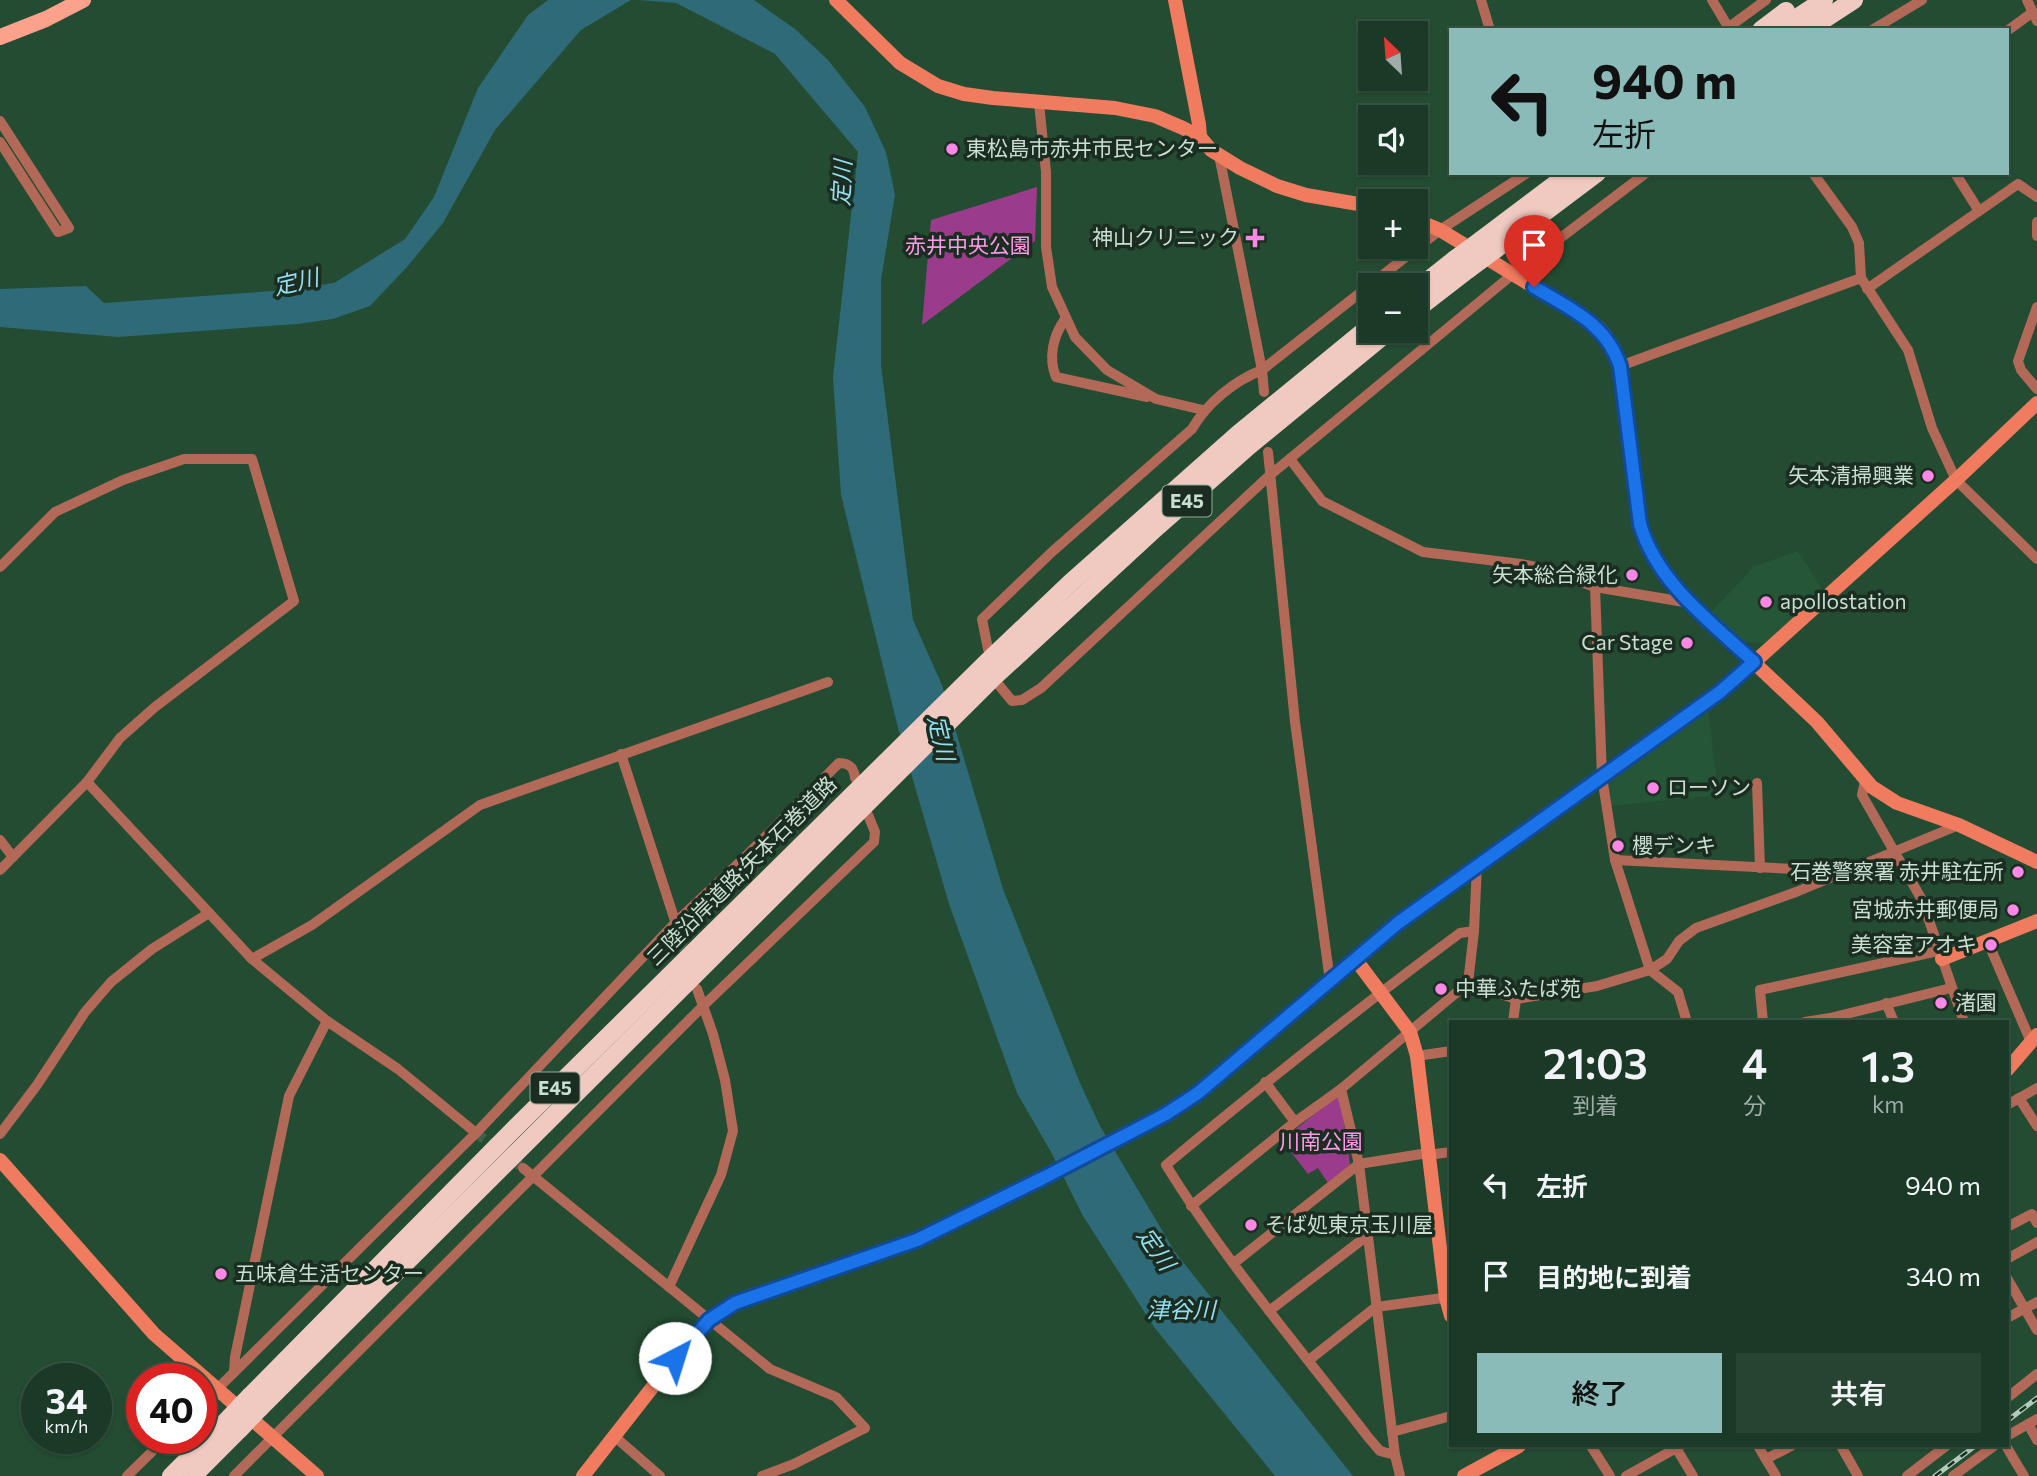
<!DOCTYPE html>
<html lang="ja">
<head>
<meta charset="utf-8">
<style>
  :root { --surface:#1a3926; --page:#274432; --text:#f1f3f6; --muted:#9faca7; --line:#385343; --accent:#8bbbb9 }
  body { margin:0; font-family:Commissioner,"Noto Sans JP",sans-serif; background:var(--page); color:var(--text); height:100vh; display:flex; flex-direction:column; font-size:26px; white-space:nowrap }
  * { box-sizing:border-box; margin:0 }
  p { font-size:23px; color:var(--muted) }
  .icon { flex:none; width:38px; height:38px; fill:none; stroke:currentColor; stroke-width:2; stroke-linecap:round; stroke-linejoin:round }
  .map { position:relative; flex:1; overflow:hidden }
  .panel { position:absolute; left:1449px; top:1020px; width:560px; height:427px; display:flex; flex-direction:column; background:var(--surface); border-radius:0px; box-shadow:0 2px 5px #0004,0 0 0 2px var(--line) }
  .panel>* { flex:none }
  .guide { position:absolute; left:1449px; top:28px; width:560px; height:147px; border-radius:0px; box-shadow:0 2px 5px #0004,0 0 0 2px var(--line); background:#8bbbb9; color:#111; overflow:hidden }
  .needle { width:46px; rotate:335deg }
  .fabs { position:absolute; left:1358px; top:21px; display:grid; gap:14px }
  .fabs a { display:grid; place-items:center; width:70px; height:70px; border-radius:0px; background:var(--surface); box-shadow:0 2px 5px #0004,0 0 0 2px var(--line); font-size:35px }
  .speed { position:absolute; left:21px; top:1363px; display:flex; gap:14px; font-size:35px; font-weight:700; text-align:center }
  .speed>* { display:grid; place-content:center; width:91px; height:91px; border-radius:50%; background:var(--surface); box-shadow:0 2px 5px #0004,0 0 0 2px var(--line); line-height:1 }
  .speed small { font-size:18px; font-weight:400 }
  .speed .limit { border:10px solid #d22; background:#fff; color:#111 }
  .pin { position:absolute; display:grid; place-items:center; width:60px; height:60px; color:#fff; margin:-72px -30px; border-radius:50% 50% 50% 0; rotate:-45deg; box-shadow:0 0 7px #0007 }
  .pin .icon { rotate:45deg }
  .me { position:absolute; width:77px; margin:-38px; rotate:40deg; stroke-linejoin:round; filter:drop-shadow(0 0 5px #0008) }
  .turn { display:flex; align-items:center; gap:24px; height:147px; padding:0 28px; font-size:32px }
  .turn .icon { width:91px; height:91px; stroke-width:2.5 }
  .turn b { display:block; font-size:49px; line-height:60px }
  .eta { display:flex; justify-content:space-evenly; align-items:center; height:119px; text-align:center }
  .eta b { font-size:42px; font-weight:600; line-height:49px }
  .action { display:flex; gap:14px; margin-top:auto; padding:14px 28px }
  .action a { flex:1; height:80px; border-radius:0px; background:var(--accent); color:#111; font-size:28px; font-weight:600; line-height:80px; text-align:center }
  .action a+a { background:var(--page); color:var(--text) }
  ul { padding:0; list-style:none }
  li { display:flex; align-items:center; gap:21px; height:91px; padding:0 28px }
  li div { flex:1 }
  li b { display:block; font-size:26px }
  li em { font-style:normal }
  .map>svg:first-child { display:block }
  .built { fill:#255638 }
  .green { fill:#9b3b8c }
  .water { fill:#2e6a77 }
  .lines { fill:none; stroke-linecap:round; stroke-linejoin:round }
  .street-tunnel { stroke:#3c624a; stroke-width:10; stroke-dasharray:10 5; stroke-linecap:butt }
  .street { stroke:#b36957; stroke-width:10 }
  .secondary { stroke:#f17b5f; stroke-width:14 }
  .primary { stroke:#fca18b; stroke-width:16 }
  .highway { stroke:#f0cac1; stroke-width:18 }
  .rail-casing { stroke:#b3cbba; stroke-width:5 }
  .rail { stroke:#1b2d21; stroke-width:2.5; stroke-dasharray:8; stroke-linecap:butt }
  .highway-bridge { stroke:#f0cac1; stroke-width:18 }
  .route-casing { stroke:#114b97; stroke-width:18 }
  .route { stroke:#1a73e8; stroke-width:12 }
  .poi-dot { fill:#fb87e6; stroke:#1b2d21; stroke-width:2.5 }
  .labels { text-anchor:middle; stroke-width:7; stroke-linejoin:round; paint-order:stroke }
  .shield { fill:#1b2d21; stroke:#95aa9b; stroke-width:2 }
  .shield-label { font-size:19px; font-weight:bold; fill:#c9dfcf }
  .poi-label { font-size:21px; fill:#c9dfcf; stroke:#1b2d21; text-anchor:start }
  .park-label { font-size:21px; fill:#fd99e9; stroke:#1b2d21 }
  .street-label { font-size:21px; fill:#c9dfcf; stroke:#1b2d21 }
  .water-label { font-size:23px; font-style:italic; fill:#94def0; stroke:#1b2d21 }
</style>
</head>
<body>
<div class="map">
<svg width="2037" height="1476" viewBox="0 0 2037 1476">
  <rect width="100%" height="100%" fill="#234c32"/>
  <g class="built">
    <polygon points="1798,551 1823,590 1766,643 1739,642 1710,613 1755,566"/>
    <polygon points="1708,708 1718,795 1611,806 1606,788 1610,780"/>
  </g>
  <g class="green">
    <polygon points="1037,187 1035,241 922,325 931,220"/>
    <polygon points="1340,1094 1350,1165 1328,1183 1318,1168 1308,1174 1282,1140"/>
  </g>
  <g class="water">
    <polygon points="548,0 631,0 581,30 495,130 443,223 407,267 370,306 333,319 297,324 118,337 0,327 0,289 86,286 104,303 286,290 334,283 405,239 434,197 478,88 528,15"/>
    <polygon points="638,0 754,0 795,29 828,60 865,107 886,152 895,195 881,280 881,365 913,620 942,685 1003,889 1080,1083 1100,1126 1175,1252 1353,1476 1275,1476 1154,1327 1083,1216 1051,1152 1017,1093 949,904 898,728 841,495 833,377 858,152 775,54 676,3"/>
  </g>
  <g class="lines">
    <g class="street-tunnel">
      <polyline points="678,930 687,958"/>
      <polyline points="476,1133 523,1168"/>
    </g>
    <g class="street">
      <polyline points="1481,0 1490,30"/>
      <polyline points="1712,0 1730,30"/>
      <polyline points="2027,0 2037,21"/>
      <polyline points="1725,30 1766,0"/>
      <polyline points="1872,30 1922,0"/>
      <polyline points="2007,31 2033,12"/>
      <polyline points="1039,103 1046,172 1046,247 1052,287 1075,337 1107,370 1156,399 1203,410"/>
      <polyline points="0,121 69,228 58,232 0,142"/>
      <polyline points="1219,155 1262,370 1264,392"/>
      <polyline points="1813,173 1852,227 1859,243 1861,278 1908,350 1932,428 1956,480 2037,559"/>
      <polyline points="1955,173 1979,211"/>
      <polyline points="2037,222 2037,236"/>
      <polyline points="1867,289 2018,184 2037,197"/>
      <polyline points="2037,307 2018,361 2021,370 2037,389"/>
      <path d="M1065,319c-12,17 -17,39 -9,58l91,20"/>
      <polyline points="1620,366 1861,278"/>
      <polyline points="1268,452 1295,722 1330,981"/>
      <polyline points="1290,459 1322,501 1423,552 1521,564 1546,569 1595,587 1690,603"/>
      <polyline points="0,567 55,512 123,480 184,459 252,459 294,601 155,707 120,738 87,782 0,870"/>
      <polyline points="1595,587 1602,777 1615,860 1650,970 1678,992 1687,1022"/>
      <path d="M988,649l-6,-30 71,-68 139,-122c15,-26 42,-48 70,-59l178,-140 87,-57"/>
      <polyline points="998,684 1012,701 1022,700 1041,688 1269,476 1513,274 1646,173"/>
      <polyline points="621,754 678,930"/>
      <polyline points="1865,781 1862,795 1922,900 1964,1022"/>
      <polyline points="87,782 252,959 327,1021 398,1069 476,1133"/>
      <polyline points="1757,783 1760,868"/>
      <polyline points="0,840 13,857"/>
      <polyline points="1615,860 1814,870 1833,877"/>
      <polyline points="1987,940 2031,1042"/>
      <polyline points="252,959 312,925 480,805 828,682"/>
      <polyline points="1468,983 1516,999 1597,986 1650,970 1667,959 1679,941 1696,928 1796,892 1959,825"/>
      <polyline points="1886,1003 1894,1022"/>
      <polyline points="1513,1022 1516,999"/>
      <polyline points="1763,1022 1760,990 1938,951"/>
      <polyline points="1805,1022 1830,1018 1951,988"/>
      <polyline points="1417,1056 1451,1051"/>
      <polyline points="1265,1082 1295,1122"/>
      <polyline points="1341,1089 1359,1164 1395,1455"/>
      <polyline points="2019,1098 2037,1126"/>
      <polyline points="2007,1105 2037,1088"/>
      <polyline points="0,1134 37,1085 85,1012 111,982 152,949 209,913"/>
      <polyline points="1428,1155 1451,1152"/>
      <polyline points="523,1168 770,1369 836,1397 865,1428 794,1464 762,1476"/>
      <polyline points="1191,1206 1295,1122 1341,1089 1468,983 1474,931 1477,865"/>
      <polyline points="2007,1227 2032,1214 2037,1223"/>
      <polyline points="2007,1259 2037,1242"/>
      <polyline points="1234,1263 1359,1164 1428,1153"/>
      <polyline points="2007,1278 2037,1330"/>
      <polyline points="669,1287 721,1175 733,1131 725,1080 713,1034 697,989"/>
      <polyline points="1269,1311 1367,1236"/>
      <polyline points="2007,1318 2037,1302"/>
      <polyline points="1309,1360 1376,1307 1450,1297"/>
      <polyline points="234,1372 235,1357 289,1096 327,1021"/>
      <polyline points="2007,1398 2037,1374"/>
      <path d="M201,1405l275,-272 200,-211 63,-59 100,-100c11,0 15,5 16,15"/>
      <polyline points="2028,1424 2037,1440"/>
      <polyline points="1392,1432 1451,1416"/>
      <polyline points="614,1436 660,1476"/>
      <polyline points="2007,1436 2037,1419"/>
      <polyline points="1591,1446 1610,1476"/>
      <polyline points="1758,1446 1776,1476"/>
      <polyline points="1841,1446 1858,1476"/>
      <polyline points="2006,1446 2024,1476"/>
      <polyline points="1676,1448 1693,1476"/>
      <polyline points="1766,1459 1791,1446"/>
      <polyline points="127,1476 166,1438"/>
      <polyline points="234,1476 703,1006 874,842 875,832 868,815"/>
      <path d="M1400,1476l-5,-21 -15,-4 -12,-14c-69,-90 -143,-176 -202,-272 96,-80 194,-158 294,-232l14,-2"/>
      <polyline points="1626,1476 1680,1446"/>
      <polyline points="1907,1476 1946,1446"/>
      <polyline points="1953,1476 1994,1446"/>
    </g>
    <g class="secondary">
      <polyline points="836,0 900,63 938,86 964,94 993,98 1115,108 1155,116 1183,128 1200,137 1211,150 1240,168 1277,186 1306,195 1370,206"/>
      <polyline points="1175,0 1199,124 1200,137"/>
      <polyline points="1416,220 1440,230 1577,313 1599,328 1606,336 1620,366 1640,524 1646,545 1661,570 1691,603 1817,722 1872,787 1897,803 1959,825 2037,862"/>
      <polyline points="1942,959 2037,921"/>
      <polyline points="1356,960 1410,1032 1417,1056 1446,1298 1451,1316"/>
      <polyline points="2007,1070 2037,1035"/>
      <polyline points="0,1160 154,1334 317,1476"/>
      <polyline points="583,1476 691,1338 723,1309 748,1297 917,1240 1045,1177 1165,1114 1198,1093 1397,923 1720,693 1956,480 2037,403"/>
      <polyline points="1464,1476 1519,1446"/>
    </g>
    <polyline class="primary" points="0,37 46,19 83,0"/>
    <g class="highway">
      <polyline points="1761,30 1786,11"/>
      <polyline points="1778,30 1824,0"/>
      <polyline points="1808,30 1854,0"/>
      <polyline points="1481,240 1570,173"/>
      <polyline points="1496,249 1597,173"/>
      <polyline points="1416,290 1455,259"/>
      <polyline points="1416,310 1469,269"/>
      <polyline points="250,1396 512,1131 987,662 1070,583 1238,434 1370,326"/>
      <polyline points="260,1408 992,679 1155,529 1249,446 1389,331"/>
      <polyline points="171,1476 230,1417"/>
      <polyline points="193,1476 240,1429"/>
    </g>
    <defs>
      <g id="rail">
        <polyline points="2007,1421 2037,1398"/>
        <polyline points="1935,1476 1975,1446"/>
      </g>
    </defs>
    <use href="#rail" class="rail-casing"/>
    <use href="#rail" class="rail"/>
    <g class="highway-bridge">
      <polyline points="1455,259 1481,240"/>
      <polyline points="1469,269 1496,249"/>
      <polyline points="230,1417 250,1396"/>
      <polyline points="240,1429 260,1408"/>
    </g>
  </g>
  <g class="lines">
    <defs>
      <path id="route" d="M675,1358l34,-38 26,-17 182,-63 128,-63 121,-63 32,-21 200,-170 322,-231 34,-30c-43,-40 -97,-79 -114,-138l-20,-158c-14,-43 -50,-57 -86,-79"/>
    </defs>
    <use href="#route" class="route-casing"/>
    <use href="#route" class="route"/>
  </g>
  <g class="poi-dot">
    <circle cx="952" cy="149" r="7"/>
    <path d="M1251.5 227.5h7v7h7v7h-7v7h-7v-7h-7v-7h7z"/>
    <circle cx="1928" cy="476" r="7"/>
    <circle cx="1632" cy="575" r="7"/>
    <circle cx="1766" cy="602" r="7"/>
    <circle cx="1687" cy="643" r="7"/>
    <circle cx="1653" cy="788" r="7"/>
    <circle cx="1618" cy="846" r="7"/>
    <circle cx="2018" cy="872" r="7"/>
    <circle cx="2013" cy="910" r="7"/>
    <circle cx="1991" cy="945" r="7"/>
    <circle cx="1441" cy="989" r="7"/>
    <circle cx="1941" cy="1003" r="7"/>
    <circle cx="1251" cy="1225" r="7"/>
    <circle cx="221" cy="1274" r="7"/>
  </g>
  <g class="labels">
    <g class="shield">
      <rect x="1162.5" y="485.5" width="49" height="31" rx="5"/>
      <rect x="530.5" y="1072.5" width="49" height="31" rx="5"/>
    </g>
    <g class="shield-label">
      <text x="1187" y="508">E45</text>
      <text x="555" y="1095">E45</text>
    </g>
    <g class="poi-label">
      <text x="966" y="156">東松島市赤井市民センター</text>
      <text x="1239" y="245" text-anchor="end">神山クリニック</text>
      <text x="1914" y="483" text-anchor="end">矢本清掃興業</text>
      <text x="1618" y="582" text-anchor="end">矢本総合緑化</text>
      <text x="1780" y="609">apollostation</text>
      <text x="1673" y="650" text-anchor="end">Car Stage</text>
      <text x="1667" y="795">ローソン</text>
      <text x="1632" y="853">櫻デンキ</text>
      <text x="2004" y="879" text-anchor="end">石巻警察署 赤井駐在所</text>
      <text x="1999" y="917" text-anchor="end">宮城赤井郵便局</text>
      <text x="1977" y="952" text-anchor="end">美容室アオキ</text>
      <text x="1455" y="996">中華ふたば苑</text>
      <text x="1955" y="1010">渚園</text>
      <text x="1265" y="1232">そば処東京玉川屋</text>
      <text x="235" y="1281">五味倉生活センター</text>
    </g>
    <g class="park-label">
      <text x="968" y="253">赤井中央公園</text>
      <text x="1321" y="1149">川南公園</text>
    </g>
    <g class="street-label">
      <text transform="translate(742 871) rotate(-45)" y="7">三陸沿岸道路;矢本石巻道路</text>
    </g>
    <g class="water-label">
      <text transform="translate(842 183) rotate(-87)" y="8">定川</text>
      <text transform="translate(296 282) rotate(-13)" y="8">定川</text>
      <text transform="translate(941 738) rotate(77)" y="8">定川</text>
      <text transform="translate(1156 1249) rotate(55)" y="8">定川</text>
      <text x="1181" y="1318">津谷川</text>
    </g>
  </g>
</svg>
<div class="fabs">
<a><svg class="needle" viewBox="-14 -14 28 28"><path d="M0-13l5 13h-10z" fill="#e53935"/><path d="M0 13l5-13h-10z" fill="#9faca7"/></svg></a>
<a><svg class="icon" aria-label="sound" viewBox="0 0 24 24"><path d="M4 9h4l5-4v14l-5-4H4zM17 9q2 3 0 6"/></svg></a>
<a>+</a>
<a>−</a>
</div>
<div class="speed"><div>34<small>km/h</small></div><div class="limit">40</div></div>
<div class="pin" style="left:1534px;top:287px;background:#d93025"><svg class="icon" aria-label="arrive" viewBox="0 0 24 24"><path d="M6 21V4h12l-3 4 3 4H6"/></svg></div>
<svg class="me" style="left:675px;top:1358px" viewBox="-20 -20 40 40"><circle r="19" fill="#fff"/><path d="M0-13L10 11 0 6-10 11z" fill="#1a73e8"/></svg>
<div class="guide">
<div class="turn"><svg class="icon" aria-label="left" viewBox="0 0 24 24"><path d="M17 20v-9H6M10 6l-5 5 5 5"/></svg><div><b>940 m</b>左折</div></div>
</div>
<section class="panel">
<div class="eta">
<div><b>21:03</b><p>到着</p></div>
<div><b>4</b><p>分</p></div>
<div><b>1.3</b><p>km</p></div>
</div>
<ul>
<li><svg class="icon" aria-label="left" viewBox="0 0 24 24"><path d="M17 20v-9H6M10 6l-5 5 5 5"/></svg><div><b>左折</b></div><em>940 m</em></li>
<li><svg class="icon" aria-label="arrive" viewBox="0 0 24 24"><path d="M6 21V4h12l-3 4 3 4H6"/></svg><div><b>目的地に到着</b></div><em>340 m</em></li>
</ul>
<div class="action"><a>終了</a><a>共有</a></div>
</section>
</div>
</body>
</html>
